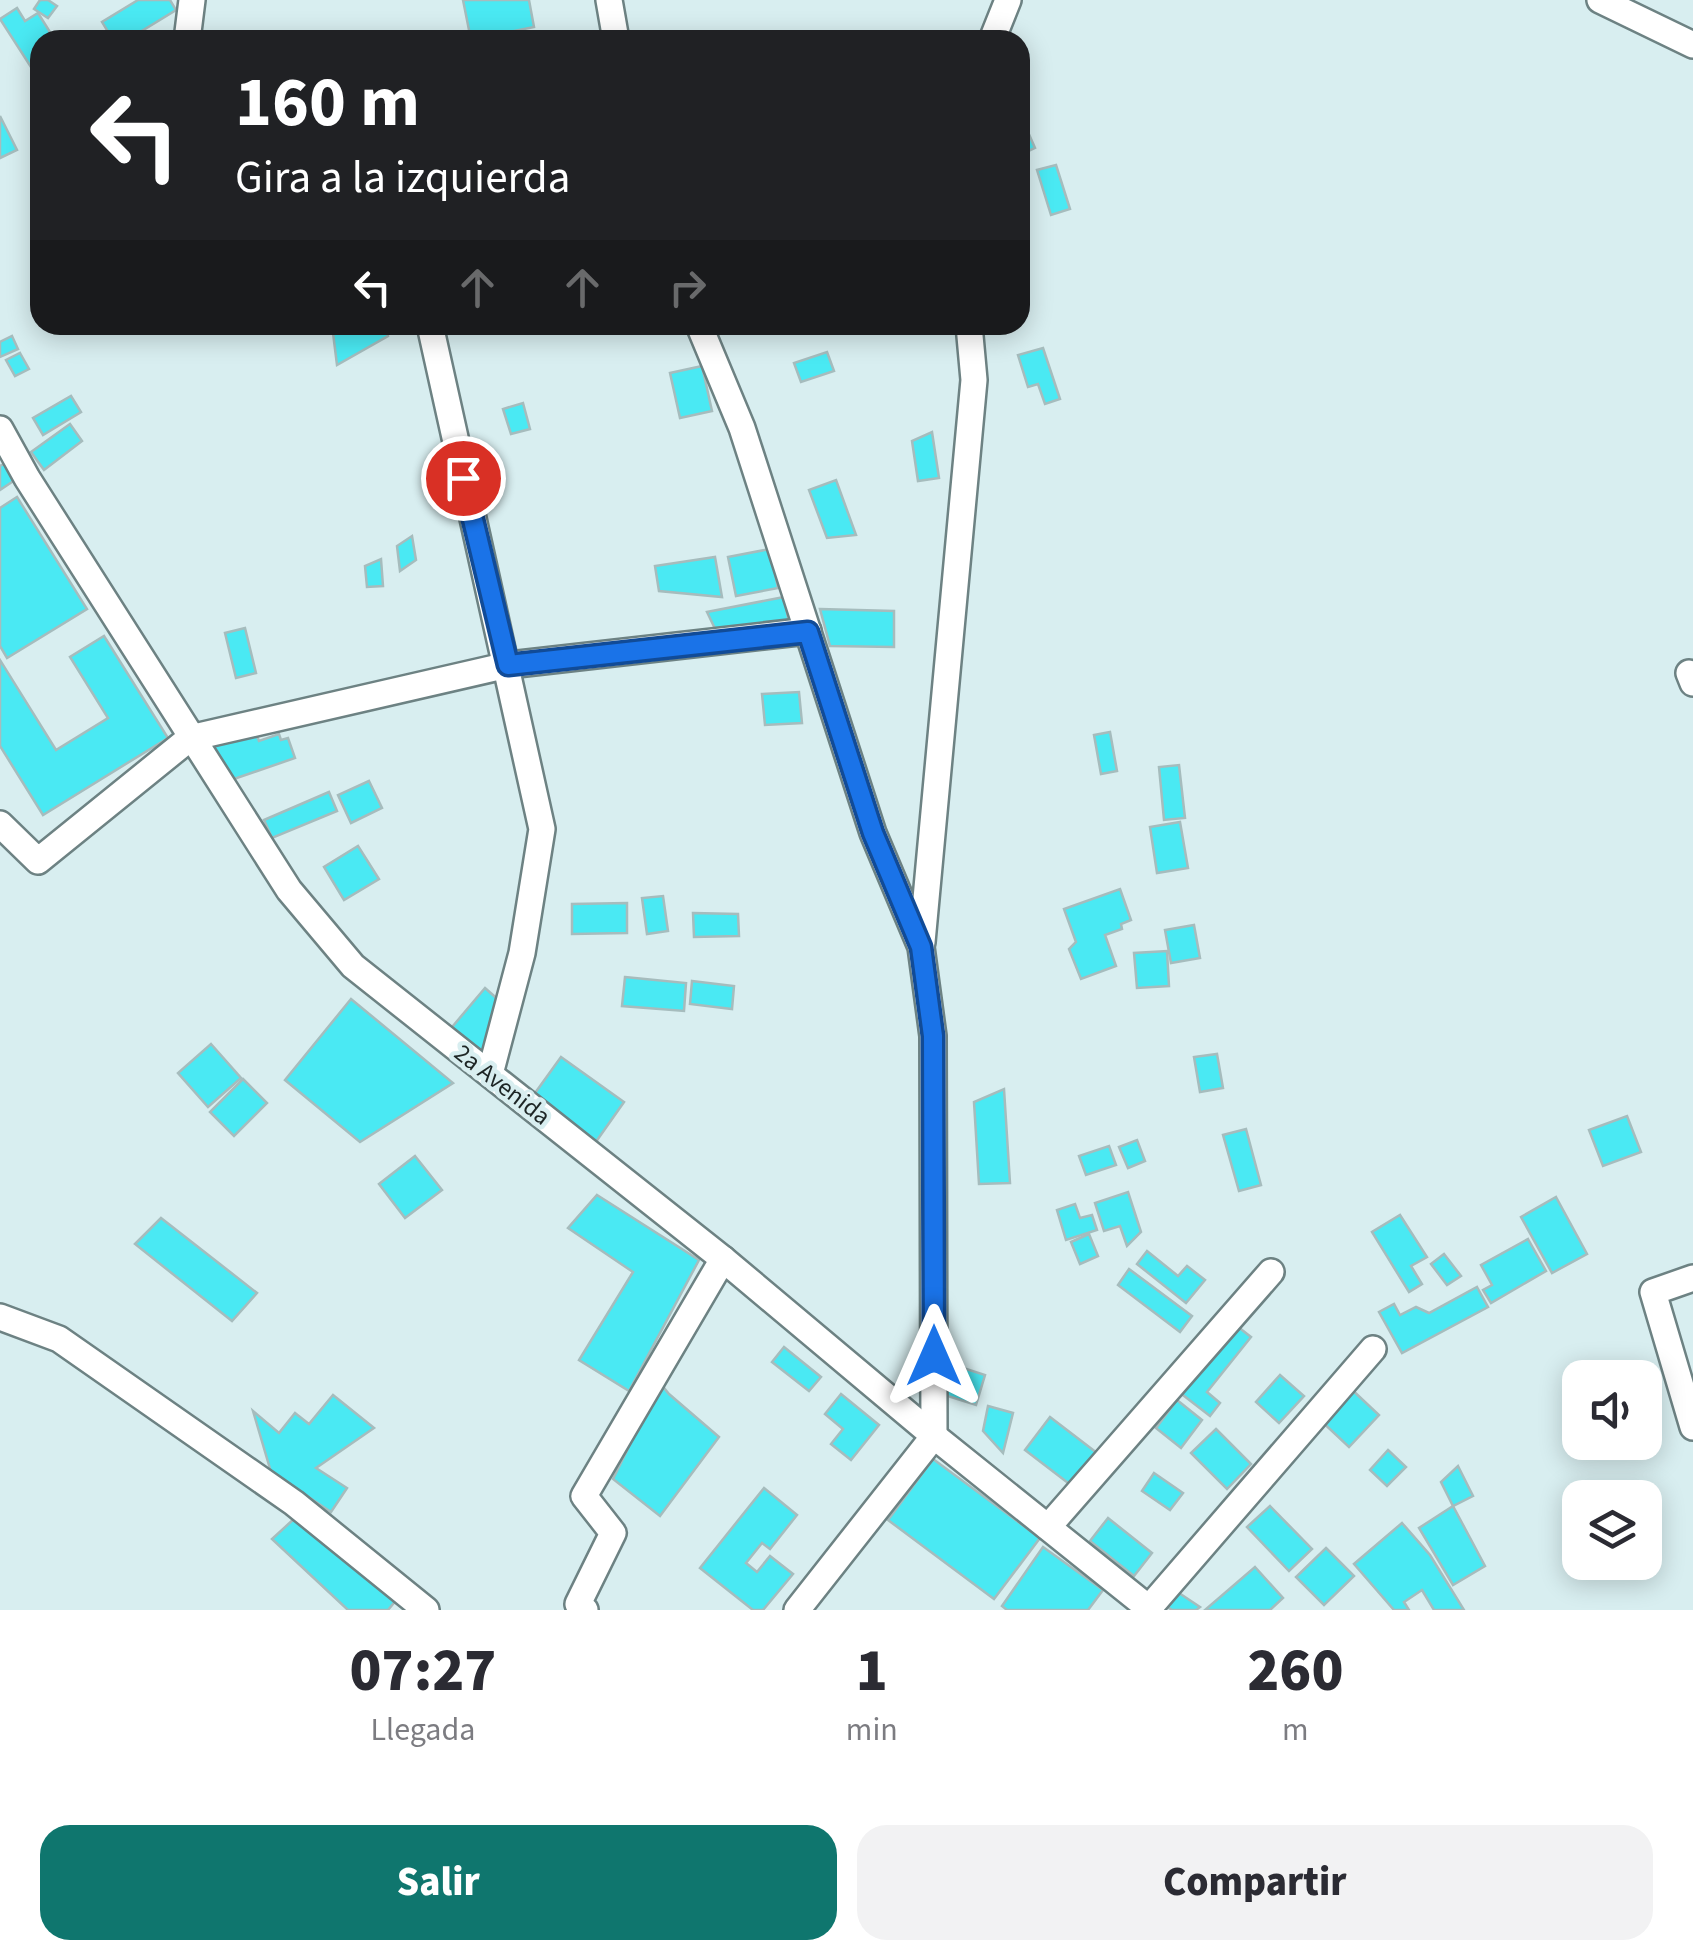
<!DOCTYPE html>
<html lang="es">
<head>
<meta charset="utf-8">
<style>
  :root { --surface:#fff; --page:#f2f2f3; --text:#2b2b33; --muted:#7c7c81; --accent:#0f766e }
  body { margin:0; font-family:"Source Sans 3",sans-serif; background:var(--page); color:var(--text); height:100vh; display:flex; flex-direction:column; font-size:38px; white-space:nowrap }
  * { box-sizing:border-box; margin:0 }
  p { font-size:32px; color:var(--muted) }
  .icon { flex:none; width:55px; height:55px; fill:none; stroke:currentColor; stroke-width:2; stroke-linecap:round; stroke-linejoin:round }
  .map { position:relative; height:1610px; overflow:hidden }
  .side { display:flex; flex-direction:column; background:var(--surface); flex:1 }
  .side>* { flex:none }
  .banner { position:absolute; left:30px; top:30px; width:1000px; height:305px; border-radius:30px; box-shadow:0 5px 25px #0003; background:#202124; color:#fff; overflow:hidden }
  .buttons { position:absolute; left:1562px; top:1360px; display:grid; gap:20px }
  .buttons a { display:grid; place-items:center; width:100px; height:100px; border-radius:20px; background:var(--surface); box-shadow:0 5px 25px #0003; font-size:50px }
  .pin { position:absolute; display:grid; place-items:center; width:85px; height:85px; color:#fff; margin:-42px; border:5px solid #fff; border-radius:50%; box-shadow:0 2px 10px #0007 }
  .me { position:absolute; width:110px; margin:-55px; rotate:0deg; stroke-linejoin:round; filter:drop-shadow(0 0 8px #0008) }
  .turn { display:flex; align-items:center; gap:35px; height:210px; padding:0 40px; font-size:45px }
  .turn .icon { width:130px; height:130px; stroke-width:2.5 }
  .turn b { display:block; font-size:70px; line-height:85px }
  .lanes { display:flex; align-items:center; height:95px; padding:0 40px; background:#0003; justify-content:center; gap:50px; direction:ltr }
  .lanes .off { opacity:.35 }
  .eta { display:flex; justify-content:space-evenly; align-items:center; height:170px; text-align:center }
  .eta b { font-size:60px; font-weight:800; line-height:70px }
  .cta { display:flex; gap:20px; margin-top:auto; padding:20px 40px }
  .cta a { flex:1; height:115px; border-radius:30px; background:var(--accent); color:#fff; font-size:40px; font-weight:800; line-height:115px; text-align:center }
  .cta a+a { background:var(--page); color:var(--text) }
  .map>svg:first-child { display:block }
  .building { fill:#4ae9f3; stroke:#a6bcbd; stroke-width:2.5 }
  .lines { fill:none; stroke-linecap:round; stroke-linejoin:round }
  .street-casing { stroke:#6d8283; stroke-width:30 }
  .street { stroke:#fff; stroke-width:25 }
  .route-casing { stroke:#114b97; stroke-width:25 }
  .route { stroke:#1a73e8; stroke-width:18 }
  .labels { text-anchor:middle; stroke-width:9; stroke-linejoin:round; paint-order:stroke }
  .street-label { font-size:25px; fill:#1d2525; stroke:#d8eef0 }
</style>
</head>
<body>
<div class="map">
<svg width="1693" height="1610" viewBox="0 0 1693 1610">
  <rect width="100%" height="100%" fill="#d8eef0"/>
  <g class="building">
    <polygon points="40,0 48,0 57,6 48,18 34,9"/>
    <polygon points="138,0 170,0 176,10 127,40 113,40 102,22"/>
    <polygon points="463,0 529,0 534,27 499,34 500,40 471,40"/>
    <polygon points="17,8 25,21 38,13 55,40 40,40 40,62 31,67 0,19"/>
    <polygon points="1020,114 1035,148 1020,155"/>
    <polygon points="0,116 17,150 0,158"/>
    <polygon points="1056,165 1070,209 1051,215 1037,170"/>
    <polygon points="332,325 386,325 388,336 337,365"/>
    <polygon points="12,336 18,349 0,357 0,342"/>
    <polygon points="1043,348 1060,399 1045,404 1038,384 1028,387 1018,355"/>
    <polygon points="827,352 834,371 801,382 794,363"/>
    <polygon points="20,353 29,369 15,376 6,360"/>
    <polygon points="702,366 712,411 680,418 670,373"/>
    <polygon points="71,396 81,412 43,435 33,418"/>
    <polygon points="523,403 530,429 511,434 503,409"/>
    <polygon points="70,424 82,441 44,470 31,452"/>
    <polygon points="932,432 939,478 918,481 912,441"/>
    <polygon points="4,464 15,480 0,490 0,466"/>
    <polygon points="836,480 856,535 827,538 809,490"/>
    <polygon points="17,497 87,609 7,658 0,646 0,508"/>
    <polygon points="412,536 416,560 400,571 397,546"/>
    <polygon points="770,549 778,588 736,596 728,557"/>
    <polygon points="715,557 722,597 659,591 655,566"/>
    <polygon points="381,559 383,586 367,587 365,566"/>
    <polygon points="784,597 789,623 719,637 707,612"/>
    <polygon points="820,609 894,611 894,647 830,646"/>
    <polygon points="245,628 256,673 236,678 225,633"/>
    <polygon points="104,636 168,738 43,815 0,746 0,660 56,750 108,718 70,657"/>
    <polygon points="799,692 802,723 765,725 762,694"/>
    <polygon points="254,729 259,741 279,734 281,740 288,738 295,758 231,780 204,740"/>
    <polygon points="1110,732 1117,771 1101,774 1094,735"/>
    <polygon points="1179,765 1185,818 1164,820 1159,767"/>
    <polygon points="369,781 382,808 351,823 338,795"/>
    <polygon points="329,792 337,811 272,838 264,820"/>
    <polygon points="1180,822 1188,868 1157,873 1150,827"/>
    <polygon points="358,846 379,879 344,900 324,867"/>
    <polygon points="1120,889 1131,920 1121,924 1122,929 1105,935 1116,966 1081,979 1069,949 1076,942 1064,909"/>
    <polygon points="663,896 668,931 647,934 642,898"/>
    <polygon points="627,903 627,933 572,934 572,904"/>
    <polygon points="693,913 738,914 739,936 694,937"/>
    <polygon points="1194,925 1200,958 1171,963 1165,930"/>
    <polygon points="1167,951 1169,986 1137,988 1134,953"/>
    <polygon points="625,977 686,983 684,1011 622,1006"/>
    <polygon points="692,981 734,986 732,1009 690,1004"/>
    <polygon points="485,988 502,1003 491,1044 479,1060 447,1033"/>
    <polygon points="351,999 453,1083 360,1142 285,1080"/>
    <polygon points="211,1044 241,1078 208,1107 178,1073"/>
    <polygon points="1217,1054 1223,1088 1200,1092 1194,1057"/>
    <polygon points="561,1057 624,1102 593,1146 530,1100"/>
    <polygon points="243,1079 267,1103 234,1136 210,1112"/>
    <polygon points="1004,1089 1010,1183 979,1184 974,1102"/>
    <polygon points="1627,1116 1641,1152 1603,1166 1589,1130"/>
    <polygon points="1246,1129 1261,1185 1239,1191 1223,1135"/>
    <polygon points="1137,1140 1145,1161 1128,1168 1119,1147"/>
    <polygon points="1109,1146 1116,1165 1086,1175 1079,1156"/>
    <polygon points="415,1156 442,1190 405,1218 379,1184"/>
    <polygon points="1128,1192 1141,1232 1127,1246 1120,1226 1104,1231 1095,1203"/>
    <polygon points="597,1195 699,1260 629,1391 579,1360 633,1272 568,1228"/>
    <polygon points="1556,1197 1587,1254 1552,1273 1521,1217"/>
    <polygon points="1075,1204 1080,1218 1092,1215 1097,1230 1066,1240 1057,1210"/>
    <polygon points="1400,1215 1427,1257 1411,1266 1422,1284 1409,1292 1372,1232"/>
    <polygon points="161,1218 257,1293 232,1321 135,1244"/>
    <polygon points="1089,1234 1098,1256 1080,1264 1071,1242"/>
    <polygon points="1528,1239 1546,1271 1491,1303 1483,1290 1492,1285 1481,1265"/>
    <polygon points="1147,1251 1178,1276 1187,1266 1205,1280 1186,1303 1137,1264"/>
    <polygon points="1444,1254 1461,1276 1447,1285 1431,1264"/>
    <polygon points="1129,1269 1192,1316 1180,1332 1118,1285"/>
    <polygon points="1477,1287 1488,1307 1402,1353 1379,1312 1394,1304 1400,1315 1416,1307 1429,1313"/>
    <polygon points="1233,1323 1251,1337 1207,1392 1220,1403 1210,1416 1179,1392"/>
    <polygon points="784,1347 821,1377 809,1391 772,1362"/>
    <polygon points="948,1363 985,1375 976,1405 938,1393"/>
    <polygon points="1280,1375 1304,1396 1279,1423 1256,1402"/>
    <polygon points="660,1383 669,1394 719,1437 660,1516 613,1479"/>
    <polygon points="1348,1386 1379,1415 1349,1447 1318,1418"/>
    <polygon points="841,1394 879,1425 851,1460 831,1444 843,1429 825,1414"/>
    <polygon points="333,1395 374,1428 316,1468 347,1488 331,1512 271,1472 253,1411 279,1433 295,1413 309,1424"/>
    <polygon points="1177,1400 1202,1420 1181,1448 1156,1428"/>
    <polygon points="988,1406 1013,1413 1003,1453 983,1431"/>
    <polygon points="1050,1417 1097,1453 1072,1486 1025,1450"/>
    <polygon points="1216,1429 1251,1464 1227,1489 1191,1453"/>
    <polygon points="1388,1450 1406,1467 1387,1486 1370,1470"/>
    <polygon points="933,1459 1040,1538 994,1599 888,1520"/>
    <polygon points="1458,1466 1473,1496 1453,1506 1441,1482"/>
    <polygon points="1154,1473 1183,1493 1170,1510 1142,1491"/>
    <polygon points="764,1488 797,1515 770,1549 762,1543 746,1563 757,1572 770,1556 793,1574 763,1610 753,1610 700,1568"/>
    <polygon points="1270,1506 1312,1549 1289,1571 1247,1527"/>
    <polygon points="1453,1506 1485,1566 1453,1585 1419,1528"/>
    <polygon points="295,1518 398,1598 388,1610 348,1610 272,1539"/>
    <polygon points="1108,1518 1152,1553 1134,1576 1090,1541"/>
    <polygon points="1402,1523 1430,1555 1464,1610 1434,1610 1422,1590 1404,1602 1409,1610 1394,1610 1354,1564"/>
    <polygon points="1043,1547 1103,1590 1088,1610 1007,1610 1002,1606"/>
    <polygon points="1326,1548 1354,1576 1324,1605 1296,1577"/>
    <polygon points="1255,1567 1283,1598 1270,1610 1205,1610"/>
    <polygon points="1176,1591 1200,1607 1196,1610 1172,1610 1166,1606"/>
  </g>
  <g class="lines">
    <defs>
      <g id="street">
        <polyline points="609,0 616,40"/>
        <polyline points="1600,0 1693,45"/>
        <polyline points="187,40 192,0"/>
        <polyline points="992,40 1008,0"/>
        <polyline points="430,325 542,829 522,953 490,1074"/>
        <polyline points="699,325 742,428 873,833 921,947 933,1036 934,1436 797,1610"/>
        <polyline points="0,429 27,478 289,890 353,966 723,1259 934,1436 1151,1610"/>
        <polyline points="1689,673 1693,683"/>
        <polyline points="0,824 38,861 190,738 508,665 808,631"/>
        <polyline points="922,942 974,380 969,325"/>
        <polyline points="1693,1278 1653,1292 1693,1427"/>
        <polyline points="0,1317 59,1339 294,1503 426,1610"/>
        <polyline points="1048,1527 1271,1272"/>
        <polyline points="1149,1608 1373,1349"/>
        <polyline points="585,1610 578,1604 613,1533 584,1496 723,1259"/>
      </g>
    </defs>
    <use href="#street" class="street-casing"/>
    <use href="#street" class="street"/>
  </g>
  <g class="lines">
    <defs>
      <polyline id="route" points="463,478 508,665 808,632 873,833 921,947 933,1036 934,1356"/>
    </defs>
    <use href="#route" class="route-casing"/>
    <use href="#route" class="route"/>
  </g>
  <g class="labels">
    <g class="street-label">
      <text transform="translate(503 1084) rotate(38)" y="9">2a Avenida</text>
    </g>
  </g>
</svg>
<div class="buttons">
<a><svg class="icon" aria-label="sound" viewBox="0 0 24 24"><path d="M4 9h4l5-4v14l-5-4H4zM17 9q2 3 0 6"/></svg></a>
<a><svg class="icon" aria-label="layers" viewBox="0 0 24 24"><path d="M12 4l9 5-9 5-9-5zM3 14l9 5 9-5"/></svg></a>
</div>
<div class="pin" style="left:463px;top:478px;background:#d93025"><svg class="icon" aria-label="arrive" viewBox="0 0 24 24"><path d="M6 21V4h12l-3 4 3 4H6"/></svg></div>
<svg class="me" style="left:934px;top:1356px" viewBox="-20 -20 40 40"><path d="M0-17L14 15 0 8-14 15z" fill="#1a73e8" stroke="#fff" stroke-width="4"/></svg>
<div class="banner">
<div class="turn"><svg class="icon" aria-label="left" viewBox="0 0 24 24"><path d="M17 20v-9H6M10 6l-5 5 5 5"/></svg><div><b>160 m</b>Gira a la izquierda</div></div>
<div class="lanes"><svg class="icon" aria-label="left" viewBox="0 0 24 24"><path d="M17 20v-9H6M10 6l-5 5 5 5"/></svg><svg class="icon off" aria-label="ahead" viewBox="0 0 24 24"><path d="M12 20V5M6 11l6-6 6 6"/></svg><svg class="icon off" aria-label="ahead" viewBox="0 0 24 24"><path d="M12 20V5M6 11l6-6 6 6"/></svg><svg class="icon off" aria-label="right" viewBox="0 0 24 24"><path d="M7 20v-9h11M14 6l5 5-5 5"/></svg></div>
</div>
</div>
<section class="side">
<div class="eta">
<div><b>07:27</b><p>Llegada</p></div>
<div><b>1</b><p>min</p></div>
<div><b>260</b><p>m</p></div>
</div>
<div class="cta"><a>Salir</a><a>Compartir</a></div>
</section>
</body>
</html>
